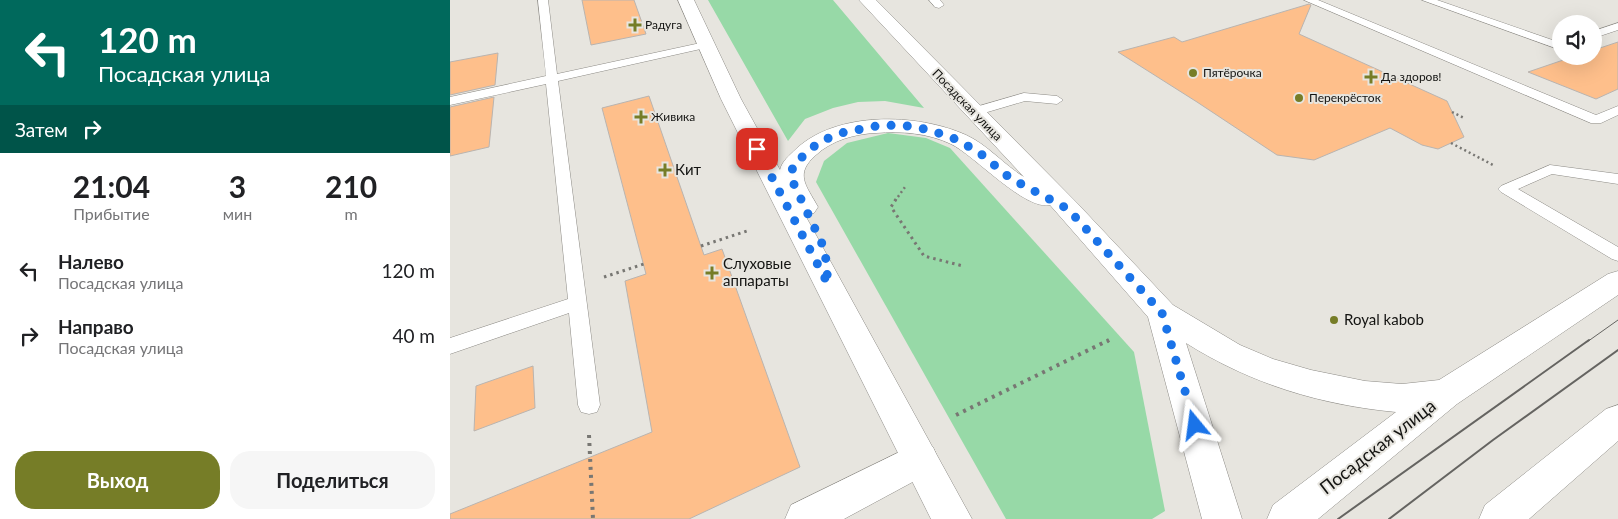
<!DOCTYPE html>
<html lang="ru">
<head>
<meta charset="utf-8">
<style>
  :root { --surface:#fff; --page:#f6f6f6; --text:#202124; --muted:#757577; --accent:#767d27 }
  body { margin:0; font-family:Lato,sans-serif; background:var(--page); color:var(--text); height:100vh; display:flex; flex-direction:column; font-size:19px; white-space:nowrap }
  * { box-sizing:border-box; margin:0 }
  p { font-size:16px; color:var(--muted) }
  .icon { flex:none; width:28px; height:28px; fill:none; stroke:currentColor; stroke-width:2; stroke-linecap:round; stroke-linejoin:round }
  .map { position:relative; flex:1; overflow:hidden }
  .side { display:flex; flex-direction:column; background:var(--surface); width:450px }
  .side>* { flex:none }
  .top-card { background:#00695c; color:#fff; overflow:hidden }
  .buttons { position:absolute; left:1102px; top:15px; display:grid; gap:10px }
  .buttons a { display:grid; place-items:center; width:50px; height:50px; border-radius:50%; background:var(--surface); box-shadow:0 5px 20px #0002; font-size:25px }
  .pin { position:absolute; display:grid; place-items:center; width:42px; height:42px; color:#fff; margin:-21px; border-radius:10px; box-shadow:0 2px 8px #0006 }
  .me { position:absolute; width:55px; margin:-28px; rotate:344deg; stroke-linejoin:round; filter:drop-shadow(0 0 4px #0008) }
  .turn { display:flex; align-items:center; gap:18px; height:105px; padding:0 15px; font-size:22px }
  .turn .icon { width:65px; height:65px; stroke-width:2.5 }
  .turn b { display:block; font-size:35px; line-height:42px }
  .then { display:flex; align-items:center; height:48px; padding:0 15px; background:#0003; gap:10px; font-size:19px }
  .eta { display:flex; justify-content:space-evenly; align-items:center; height:85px; text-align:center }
  .eta b { font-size:30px; font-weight:700; line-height:35px }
  .primary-button { display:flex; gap:10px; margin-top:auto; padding:10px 15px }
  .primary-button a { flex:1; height:58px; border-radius:20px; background:var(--accent); color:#fff; font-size:20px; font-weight:700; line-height:58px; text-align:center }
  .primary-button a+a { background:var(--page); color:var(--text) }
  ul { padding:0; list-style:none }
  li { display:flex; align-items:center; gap:15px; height:65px; padding:0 15px }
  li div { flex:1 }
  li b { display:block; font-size:19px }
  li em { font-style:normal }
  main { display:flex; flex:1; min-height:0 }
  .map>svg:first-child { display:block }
  .green { fill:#97d9a7 }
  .building { fill:#febf8b; stroke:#b9b4b0 }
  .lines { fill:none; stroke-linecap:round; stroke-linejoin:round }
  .service-casing { stroke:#8d8b86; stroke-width:1 }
  .minor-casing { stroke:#8d8b86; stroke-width:1 }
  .tertiary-casing { stroke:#8d8b86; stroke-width:1 }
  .path-far2 { stroke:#787773; stroke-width:2.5; stroke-dasharray:2 3; stroke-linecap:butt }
  .path-far1 { stroke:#787773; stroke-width:3; stroke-dasharray:2.5 4; stroke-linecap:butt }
  .path { stroke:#787773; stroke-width:4; stroke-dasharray:3 5; stroke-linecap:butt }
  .service { fill:#fff; fill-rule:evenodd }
  .minor { fill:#fff; fill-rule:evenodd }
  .tertiary { fill:#fff; fill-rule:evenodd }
  .tram-far1 { stroke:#656461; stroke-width:1 }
  .tram { stroke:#656461; stroke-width:2 }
  .route { stroke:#1a73e8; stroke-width:9; stroke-dasharray:0 16.2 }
  .poi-dot { fill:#767d27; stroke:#e7e5df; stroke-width:2 }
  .labels { text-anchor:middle; stroke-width:4; stroke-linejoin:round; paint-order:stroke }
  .far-poi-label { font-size:12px; fill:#131311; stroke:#e7e5df; text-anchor:start }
  .far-street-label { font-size:12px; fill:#131311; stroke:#e7e5df }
  .poi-label { font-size:15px; fill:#131311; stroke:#e7e5df; text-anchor:start }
  .near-street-label { font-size:18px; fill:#131311; stroke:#e7e5df }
</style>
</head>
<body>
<main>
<section class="side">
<div class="top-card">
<div class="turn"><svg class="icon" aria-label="left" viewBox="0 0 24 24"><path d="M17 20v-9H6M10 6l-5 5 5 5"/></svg><div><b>120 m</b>Посадская улица</div></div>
<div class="then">Затем<svg class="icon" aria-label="right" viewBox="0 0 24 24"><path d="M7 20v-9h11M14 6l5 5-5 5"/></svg></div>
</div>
<div class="eta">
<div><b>21:04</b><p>Прибытие</p></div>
<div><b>3</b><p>мин</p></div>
<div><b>210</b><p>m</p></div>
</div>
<ul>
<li><svg class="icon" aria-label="left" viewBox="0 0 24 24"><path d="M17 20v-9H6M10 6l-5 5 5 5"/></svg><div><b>Налево</b><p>Посадская улица</p></div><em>120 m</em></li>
<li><svg class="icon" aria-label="right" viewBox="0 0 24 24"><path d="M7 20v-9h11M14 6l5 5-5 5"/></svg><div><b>Направо</b><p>Посадская улица</p></div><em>40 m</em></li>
</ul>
<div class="primary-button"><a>Выход</a><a>Поделиться</a></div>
</section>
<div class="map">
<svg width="1168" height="519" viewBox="0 0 1168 519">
  <rect width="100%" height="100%" fill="#e7e5df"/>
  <g class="green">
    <polygon points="258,0 383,0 474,108 435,101 408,102 383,108 355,119 338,141"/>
    <polygon points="438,133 476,138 500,148 684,352 715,511 702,519 556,519 366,182 374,161 397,143"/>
  </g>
  <g class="building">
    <polygon points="132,0 184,0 196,34 141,45"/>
    <polygon points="859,4 861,5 849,34 997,101 1014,137 988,149 972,145 940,128 864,160 827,155 747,102 668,52 724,37 732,42"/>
    <polygon points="1168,42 1168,89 1146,99 1078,72 1125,56 1144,56 1144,50"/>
    <polygon points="48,53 45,85 0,95 0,62"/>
    <polygon points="199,96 254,255 272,249 350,467 239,519 0,519 0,514 202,432 175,281 196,274 152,108"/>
    <polygon points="44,97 39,147 0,156 0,107"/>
    <polygon points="83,366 85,408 24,431 26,386"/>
  </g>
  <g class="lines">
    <defs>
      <g id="service">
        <polygon points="88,0 98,0 107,74 255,42 261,45 255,48 108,81 150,405 147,412 139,414 131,412 128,405 119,313 0,354 0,338 118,299 96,84 0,105 0,97 96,76"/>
        <polygon points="479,0 490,0 494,5 489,8 485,7"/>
        <polygon points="854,0 868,0 1146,115 1168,106 1168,115 1151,123 1141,123"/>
        <polygon points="972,0 987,0 1111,43 1111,50"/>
        <polygon points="1168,23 1168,30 1144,38 1144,31"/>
        <polygon points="574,93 607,96 613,100 607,104 575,101 524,116 517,112 519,109"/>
        <polygon points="1100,165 1168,174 1168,184 1102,174 1068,189 1168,247 1168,261 1162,259 1051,192 1048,189 1051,186"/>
      </g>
      <polygon id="minor" points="470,442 483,447 488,459 483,471 394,519 335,519 341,505"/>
      <g id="tertiary">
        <path d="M228,0h16l47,99 39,71c2,-9 9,-14 16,-21 41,-38 121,-36 170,-14 22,10 38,30 58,42l-165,-177h17l201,203 96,102 67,40 33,14 38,11 54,11 37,3 37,-4 169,-106 10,-3v24l-161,109 -139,115h-51l6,-14 123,-93c-75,-7 -145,-28 -210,-69l56,176h-40l-54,-202 -98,-112c-25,6 -76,-50 -99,-61 -23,-11 -50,-13 -75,-11 -21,1 -44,7 -60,22 -22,19 -10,30 2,52l-4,6 -9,2 167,304h-41l-210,-420z"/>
        <polygon points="1168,405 1168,441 1079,519 1029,519 1035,505 1156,409"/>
      </g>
    </defs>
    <use href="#service" class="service-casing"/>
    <use href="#minor" class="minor-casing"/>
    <use href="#tertiary" class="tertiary-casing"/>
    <g class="path-far2">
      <polyline points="1002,112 1014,118"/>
      <polyline points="1001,143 1045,166"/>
      <polyline points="445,201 455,187"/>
    </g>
    <g class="path-far1">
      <polyline points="446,199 441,207 474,256 513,266"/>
      <polyline points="251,246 297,231"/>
      <polyline points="154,277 194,264"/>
      <polyline points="657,342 660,340"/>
    </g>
    <g class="path">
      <polyline points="506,415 659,340"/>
      <polyline points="139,435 143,519"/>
    </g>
    <use href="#service" class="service"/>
    <use href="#minor" class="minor"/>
    <use href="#tertiary" class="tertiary"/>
    <polyline class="tram-far1" points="1137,342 1168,320"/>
    <g class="tram">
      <polyline points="888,519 1139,340"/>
      <polyline points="939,519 1043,440 1168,350"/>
    </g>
  </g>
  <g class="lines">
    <polyline class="route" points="307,149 378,284 375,250 341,178 343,165 369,142 391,133 432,125 458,126 480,130 508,140 531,154 560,178 618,209 712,313 745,425"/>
  </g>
  <g class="poi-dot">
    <path d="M182.5 17.5h5v5h5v5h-5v5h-5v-5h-5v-5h5z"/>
    <circle cx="743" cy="73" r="5"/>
    <path d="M918.5 69.5h5v5h5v5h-5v5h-5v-5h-5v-5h5z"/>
    <circle cx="849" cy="98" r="5"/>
    <path d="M188.5 109.5h5v5h5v5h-5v5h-5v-5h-5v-5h5z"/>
    <path d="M212.5 162.5h5v5h5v5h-5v5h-5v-5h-5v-5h5z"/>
    <path d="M259.5 265.5h5v5h5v5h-5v5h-5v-5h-5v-5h5z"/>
    <circle cx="884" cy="320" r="5"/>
  </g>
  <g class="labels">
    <g class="far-poi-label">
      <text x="195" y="29">Радуга</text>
      <text x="753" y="77">Пятёрочка</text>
      <text x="931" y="81">Да здоров!</text>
      <text x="859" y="102">Перекрёсток</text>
      <text x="201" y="121">Живика</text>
    </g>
    <g class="far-street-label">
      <text transform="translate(517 105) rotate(46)" y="4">Посадская улица</text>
    </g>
    <g class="poi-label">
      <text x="225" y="175">Кит</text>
      <text x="273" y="269">Слуховые<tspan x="273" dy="17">аппараты</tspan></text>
      <text x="894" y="325">Royal kabob</text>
    </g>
    <g class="near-street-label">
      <text transform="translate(928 447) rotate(-38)" y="6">Посадская улица</text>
    </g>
  </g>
</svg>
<div class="buttons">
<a><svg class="icon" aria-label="sound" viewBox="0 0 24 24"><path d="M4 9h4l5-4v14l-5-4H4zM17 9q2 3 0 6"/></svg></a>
</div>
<div class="pin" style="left:307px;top:149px;background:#d93025"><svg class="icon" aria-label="arrive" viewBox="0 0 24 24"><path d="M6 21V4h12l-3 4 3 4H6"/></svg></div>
<svg class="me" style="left:745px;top:425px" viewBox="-20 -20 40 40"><path d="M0-17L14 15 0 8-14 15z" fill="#1a73e8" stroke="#fff" stroke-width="4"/></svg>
</div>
</main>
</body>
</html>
